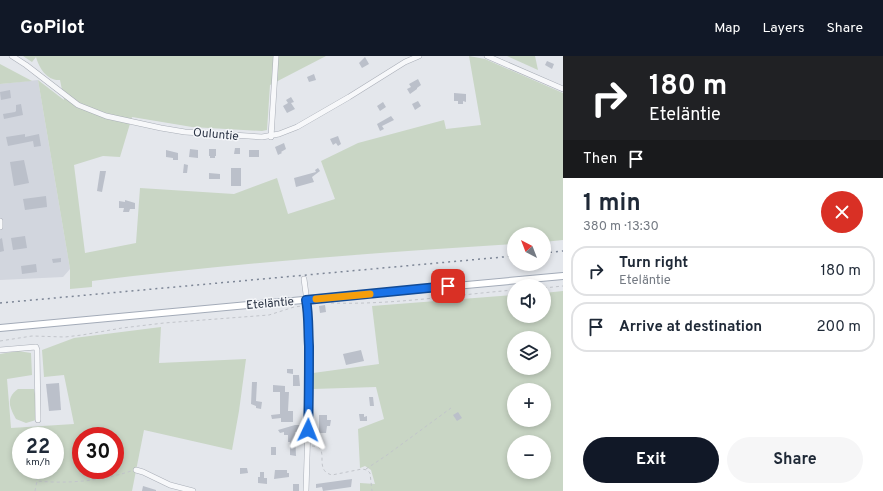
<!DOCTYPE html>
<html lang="en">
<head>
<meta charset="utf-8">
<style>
  :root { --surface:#fff; --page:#f6f6f7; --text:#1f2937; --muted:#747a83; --line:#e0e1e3; --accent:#111827 }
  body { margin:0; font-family:Overpass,sans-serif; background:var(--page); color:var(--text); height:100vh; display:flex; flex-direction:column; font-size:15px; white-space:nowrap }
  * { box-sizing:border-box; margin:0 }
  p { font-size:13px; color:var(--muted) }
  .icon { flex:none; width:22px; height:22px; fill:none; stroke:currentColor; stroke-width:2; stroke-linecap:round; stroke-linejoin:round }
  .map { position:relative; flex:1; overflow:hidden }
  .details { display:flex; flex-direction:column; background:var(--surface); width:320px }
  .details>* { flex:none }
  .hud { background:#202124; color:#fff; overflow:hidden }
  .needle { width:26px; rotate:318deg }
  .controls { position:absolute; left:507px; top:171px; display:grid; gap:8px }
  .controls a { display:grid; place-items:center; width:44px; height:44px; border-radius:50%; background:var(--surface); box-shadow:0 2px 6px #0003; font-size:20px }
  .speed { position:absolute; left:12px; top:371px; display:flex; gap:8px; font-size:20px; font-weight:700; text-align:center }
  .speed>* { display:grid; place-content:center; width:52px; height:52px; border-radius:50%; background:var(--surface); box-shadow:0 2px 6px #0003; line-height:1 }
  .speed small { font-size:10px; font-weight:400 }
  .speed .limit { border:6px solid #d22; background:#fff; color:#111 }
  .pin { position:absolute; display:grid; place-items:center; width:34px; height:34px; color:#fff; margin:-17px; border-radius:8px; box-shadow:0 2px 6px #0006 }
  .me { position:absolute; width:44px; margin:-22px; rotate:2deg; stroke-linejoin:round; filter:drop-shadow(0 0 3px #0008) }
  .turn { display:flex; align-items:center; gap:14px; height:84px; padding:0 20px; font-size:18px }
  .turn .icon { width:52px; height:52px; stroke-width:2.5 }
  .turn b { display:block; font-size:28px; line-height:34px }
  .then { display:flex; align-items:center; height:38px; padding:0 20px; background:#0003; gap:8px; font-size:15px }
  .round { display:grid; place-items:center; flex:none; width:42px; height:42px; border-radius:21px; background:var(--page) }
  .overview { display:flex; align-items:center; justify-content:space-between; height:68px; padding:0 20px }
  h1 { font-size:24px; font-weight:700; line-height:30px }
  .cta { display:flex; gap:8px; margin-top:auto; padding:8px 20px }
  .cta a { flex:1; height:46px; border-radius:24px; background:var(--accent); color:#fff; font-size:16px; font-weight:700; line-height:46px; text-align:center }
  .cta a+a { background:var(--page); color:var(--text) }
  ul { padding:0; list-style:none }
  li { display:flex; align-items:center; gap:12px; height:50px; margin:0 8px 6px; padding:0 12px; border:2px solid var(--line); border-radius:16px }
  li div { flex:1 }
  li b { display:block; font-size:15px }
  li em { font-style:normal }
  header { display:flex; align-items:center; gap:24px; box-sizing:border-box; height:56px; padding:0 20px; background:var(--accent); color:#fff }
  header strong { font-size:19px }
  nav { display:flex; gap:22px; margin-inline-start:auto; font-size:14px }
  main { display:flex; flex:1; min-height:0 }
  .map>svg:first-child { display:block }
  .built { fill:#d2d6de }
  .green { fill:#c9d6c5; fill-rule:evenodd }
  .building { fill:#bbc0ca }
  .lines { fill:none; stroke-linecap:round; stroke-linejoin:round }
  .minor-casing { stroke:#a9aeb7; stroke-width:6 }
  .major-casing { stroke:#a3abb8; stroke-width:8 }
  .path { stroke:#c2c5cb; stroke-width:1; stroke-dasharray:3 3; stroke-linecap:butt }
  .minor { stroke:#f7f8fa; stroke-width:5 }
  .major { stroke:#fff; stroke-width:6 }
  .rail { stroke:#7d8696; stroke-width:1.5; stroke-dasharray:2 4; stroke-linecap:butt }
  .route-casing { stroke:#114b97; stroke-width:10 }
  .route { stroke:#1a73e8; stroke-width:7 }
  .slow { stroke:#f59e0b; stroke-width:7 }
  .labels { text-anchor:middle; stroke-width:3; stroke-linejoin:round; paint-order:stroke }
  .street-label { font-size:12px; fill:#2b3445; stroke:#f4f6f9 }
</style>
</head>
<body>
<header>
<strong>GoPilot</strong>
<nav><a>Map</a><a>Layers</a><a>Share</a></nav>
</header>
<main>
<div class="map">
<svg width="563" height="435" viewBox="0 0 563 435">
  <rect width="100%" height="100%" fill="#e4e7ec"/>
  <polygon class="built" points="38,24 70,213 63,221 0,224 0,28"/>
  <g class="green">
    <path d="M23,0h303l-56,29 -3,45 -5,1 -70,-4 -60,-10 -12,40 -17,-1 -29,9 11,88 51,-10 4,-55 94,6 43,-16 11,36 47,-15 -14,-38 37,-18 86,-23 2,9 35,-4 -12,-69 16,3 78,34v147l-19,2v-8h-30v10c-141,9 -282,19 -422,37v6l-22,2v-20l-32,-189 26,20 -4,-20c-13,1 -21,-12 -24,-23l-4,5z"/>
    <polygon points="507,0 535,0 538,14"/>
    <polygon points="0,8 32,25 0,28"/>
    <path d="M563,235v200h-203v-8l15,1 -4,-14 -6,-4 -5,2 -2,-39 26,-10 -8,-32 -63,2v-16l66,-9 -7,-58 142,-11v21h30v-23zM514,282h30v30h-30zM514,334h30v30h-30zM514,386h30v30h-30z"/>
    <path d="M161,271l-2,36 87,-4 -7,52 -7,39 -88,-20 -12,61h-132v-137l18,-3 13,2 1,22 -25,4 4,49 63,-4 -10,-49 -20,2 -2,-27 32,-12zM21,380h34v34h-34zM81,380h34v34h-34z"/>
    <path d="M18,333h16l3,16 -1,15 -10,3 -10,-4c-6,-11 -11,-21 2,-30z"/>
  </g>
  <g class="building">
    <polygon points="365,1 369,8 362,12 359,7"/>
    <polygon points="547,5 554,8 552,13 545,9"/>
    <polygon points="314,18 316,24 309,26 307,21"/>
    <polygon points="418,23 421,29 417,32 417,33 410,38 407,33 411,31 409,28"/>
    <polygon points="10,34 11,42 1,44 0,36"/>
    <polygon points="454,37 466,38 466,46 463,45 463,48 458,48 458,45 454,45"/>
    <polygon points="291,41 294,46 291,47 295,53 287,57 283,50 288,47 286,44"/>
    <polygon points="418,45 421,50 415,54 412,48"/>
    <polygon points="383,46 386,51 380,55 377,50"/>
    <polygon points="21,48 23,59 4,63 3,58 15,56 16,55 16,49"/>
    <polygon points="391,60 394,64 382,70 384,73 380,75 377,68"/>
    <polygon points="25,78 25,81 39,78 41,90 34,91 33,85 8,90 6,81"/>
    <polygon points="338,80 341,88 338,90 336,87 333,89 330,83"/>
    <polygon points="284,87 286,93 281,96 282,97 278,99 275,91"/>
    <polygon points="235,92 240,92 240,98 234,98"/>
    <polygon points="190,93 198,94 198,102 189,101"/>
    <polygon points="209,93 216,93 216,100 215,100 215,102 210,102 210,100 209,100"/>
    <polygon points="166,94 178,97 178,104 173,104 173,102 166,101"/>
    <rect x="249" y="94" width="10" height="7"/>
    <polygon points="24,104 29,127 14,130 10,106"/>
    <polygon points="184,108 188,109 187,117 183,117"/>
    <rect x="231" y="112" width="10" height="18"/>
    <polygon points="318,112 320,115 312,121 314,126 296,131 294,122 316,116 315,114"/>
    <polygon points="100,115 106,115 102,136 97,135"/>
    <polygon points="209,117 220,118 220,123 209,123"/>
    <polygon points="46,140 47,151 25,154 23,143"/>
    <polygon points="125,144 135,147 135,153 130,153 129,156 123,156 124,152 119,152 119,145 125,146"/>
    <polygon points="25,180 27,192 13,194 11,182"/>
    <polygon points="2,182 4,195 0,196 0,183"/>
    <polygon points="61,202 61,206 53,207 52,203"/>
    <polygon points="36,208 37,216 22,218 21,210"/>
    <polygon points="325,249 326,256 320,257 319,250"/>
    <polygon points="361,294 364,305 346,309 343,298"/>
    <polygon points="287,313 293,313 293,318 287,317"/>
    <polygon points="293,319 299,319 300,330 293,330"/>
    <polygon points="252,326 257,326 256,345 262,346 261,353 256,352 256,350 251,348"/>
    <polygon points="59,327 61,354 49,355 46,328"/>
    <polygon points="273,329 285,330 285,336 289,336 288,355 293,355 293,366 281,366 281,362 272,363 271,359 280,358 280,336 273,336"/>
    <polygon points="369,341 373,341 374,350 370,350"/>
    <polygon points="458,356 462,362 457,365 453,359"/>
    <polygon points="359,358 364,358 364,361 367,360 367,365 360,365"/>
    <polygon points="319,359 327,359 327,364 331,364 330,370 327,370 326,377 319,377"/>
    <polygon points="295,369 300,369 300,376 295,376 296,400 290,399 290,386 288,386 288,379 284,379 284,376 280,377 278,374"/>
    <rect x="271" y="391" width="5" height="8"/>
    <polygon points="240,412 247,412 248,417 240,418"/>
    <polygon points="275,414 287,414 287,417 289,417 289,421 274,423"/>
    <polygon points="260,416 264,416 264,422 267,422 267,428 258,427 258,421 260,421"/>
    <polygon points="352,423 351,431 323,435 322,431 316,432 316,428"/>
    <rect x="293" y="428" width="6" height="7"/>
    <polygon points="143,430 156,434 156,435 142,435"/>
  </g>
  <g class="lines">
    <defs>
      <g id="minor">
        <polyline points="12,0 26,9 78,49 106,60 161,72 185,76 262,81 279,78 297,71 349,41 405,6 419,0"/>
        <polyline points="487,0 563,33"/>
        <polyline points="271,81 276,0"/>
        <polyline points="0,165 0,171"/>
        <polyline points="304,223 308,253 309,296 309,336 306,435"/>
        <polyline points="0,294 36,291 37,294 38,364"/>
        <polyline points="136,414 143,416 170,429 193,435"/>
      </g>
      <polyline id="major" points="0,272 563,220"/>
    </defs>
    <use href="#minor" class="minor-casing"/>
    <use href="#major" class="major-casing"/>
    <g class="path">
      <polyline points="544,232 563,230"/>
      <path d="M331,247c62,2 122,-8 183,-13"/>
      <polyline points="0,285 32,280 65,281 82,279 122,272 164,267 269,259 294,251 302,250"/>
      <polyline points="37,380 37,369"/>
      <path d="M312,390c20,0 0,24 20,29l30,-6 5,1 3,3 2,18"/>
      <polyline points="366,413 387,399 451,352"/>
      <polyline points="37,424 37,414"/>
      <path d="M35,435l2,-10c31,3 64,0 94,-10"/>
    </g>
    <use href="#minor" class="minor"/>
    <use href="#major" class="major"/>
    <g class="rail">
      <polyline points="544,197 563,195"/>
      <polyline points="0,247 514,200"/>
    </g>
  </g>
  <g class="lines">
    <defs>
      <path id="route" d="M308,374c1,-28 1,-56 1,-84 -1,-15 0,-31 -3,-46l142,-14"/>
    </defs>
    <use href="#route" class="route-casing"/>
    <use href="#route" class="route"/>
    <polyline class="slow" points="316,243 370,238"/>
  </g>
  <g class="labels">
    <g class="street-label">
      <text transform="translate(216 78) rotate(5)" y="4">Ouluntie</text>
      <text transform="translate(270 247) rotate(-5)" y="4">Eteläntie</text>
    </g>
  </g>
</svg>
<div class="controls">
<a><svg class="needle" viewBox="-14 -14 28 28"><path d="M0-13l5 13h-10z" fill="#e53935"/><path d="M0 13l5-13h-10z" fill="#747a83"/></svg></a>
<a><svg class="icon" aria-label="sound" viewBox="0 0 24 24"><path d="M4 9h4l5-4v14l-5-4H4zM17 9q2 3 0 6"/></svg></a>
<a><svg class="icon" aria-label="layers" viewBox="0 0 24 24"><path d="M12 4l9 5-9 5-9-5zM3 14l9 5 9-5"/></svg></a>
<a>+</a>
<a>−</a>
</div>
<div class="speed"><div>22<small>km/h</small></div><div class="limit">30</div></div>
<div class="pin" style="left:448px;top:230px;background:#d93025"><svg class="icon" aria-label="arrive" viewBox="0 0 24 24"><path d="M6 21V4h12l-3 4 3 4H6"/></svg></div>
<svg class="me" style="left:308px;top:374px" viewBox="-20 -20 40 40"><path d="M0-17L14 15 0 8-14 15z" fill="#1a73e8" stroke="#fff" stroke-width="4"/></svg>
</div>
<section class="details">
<div class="hud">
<div class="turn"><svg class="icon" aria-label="right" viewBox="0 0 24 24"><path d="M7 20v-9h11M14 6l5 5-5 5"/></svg><div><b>180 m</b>Eteläntie</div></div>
<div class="then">Then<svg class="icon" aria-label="arrive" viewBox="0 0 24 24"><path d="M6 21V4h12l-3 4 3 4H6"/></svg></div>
</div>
<div class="overview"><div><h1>1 min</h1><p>380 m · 13:30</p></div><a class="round" style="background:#d93025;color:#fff"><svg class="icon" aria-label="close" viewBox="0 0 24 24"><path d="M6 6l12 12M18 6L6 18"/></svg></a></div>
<ul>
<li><svg class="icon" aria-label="right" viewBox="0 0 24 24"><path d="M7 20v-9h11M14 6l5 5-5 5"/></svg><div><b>Turn right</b><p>Eteläntie</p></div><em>180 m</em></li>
<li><svg class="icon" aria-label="arrive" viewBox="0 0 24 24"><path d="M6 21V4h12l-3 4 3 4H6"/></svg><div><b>Arrive at destination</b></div><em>200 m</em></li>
</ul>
<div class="cta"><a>Exit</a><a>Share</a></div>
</section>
</main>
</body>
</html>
